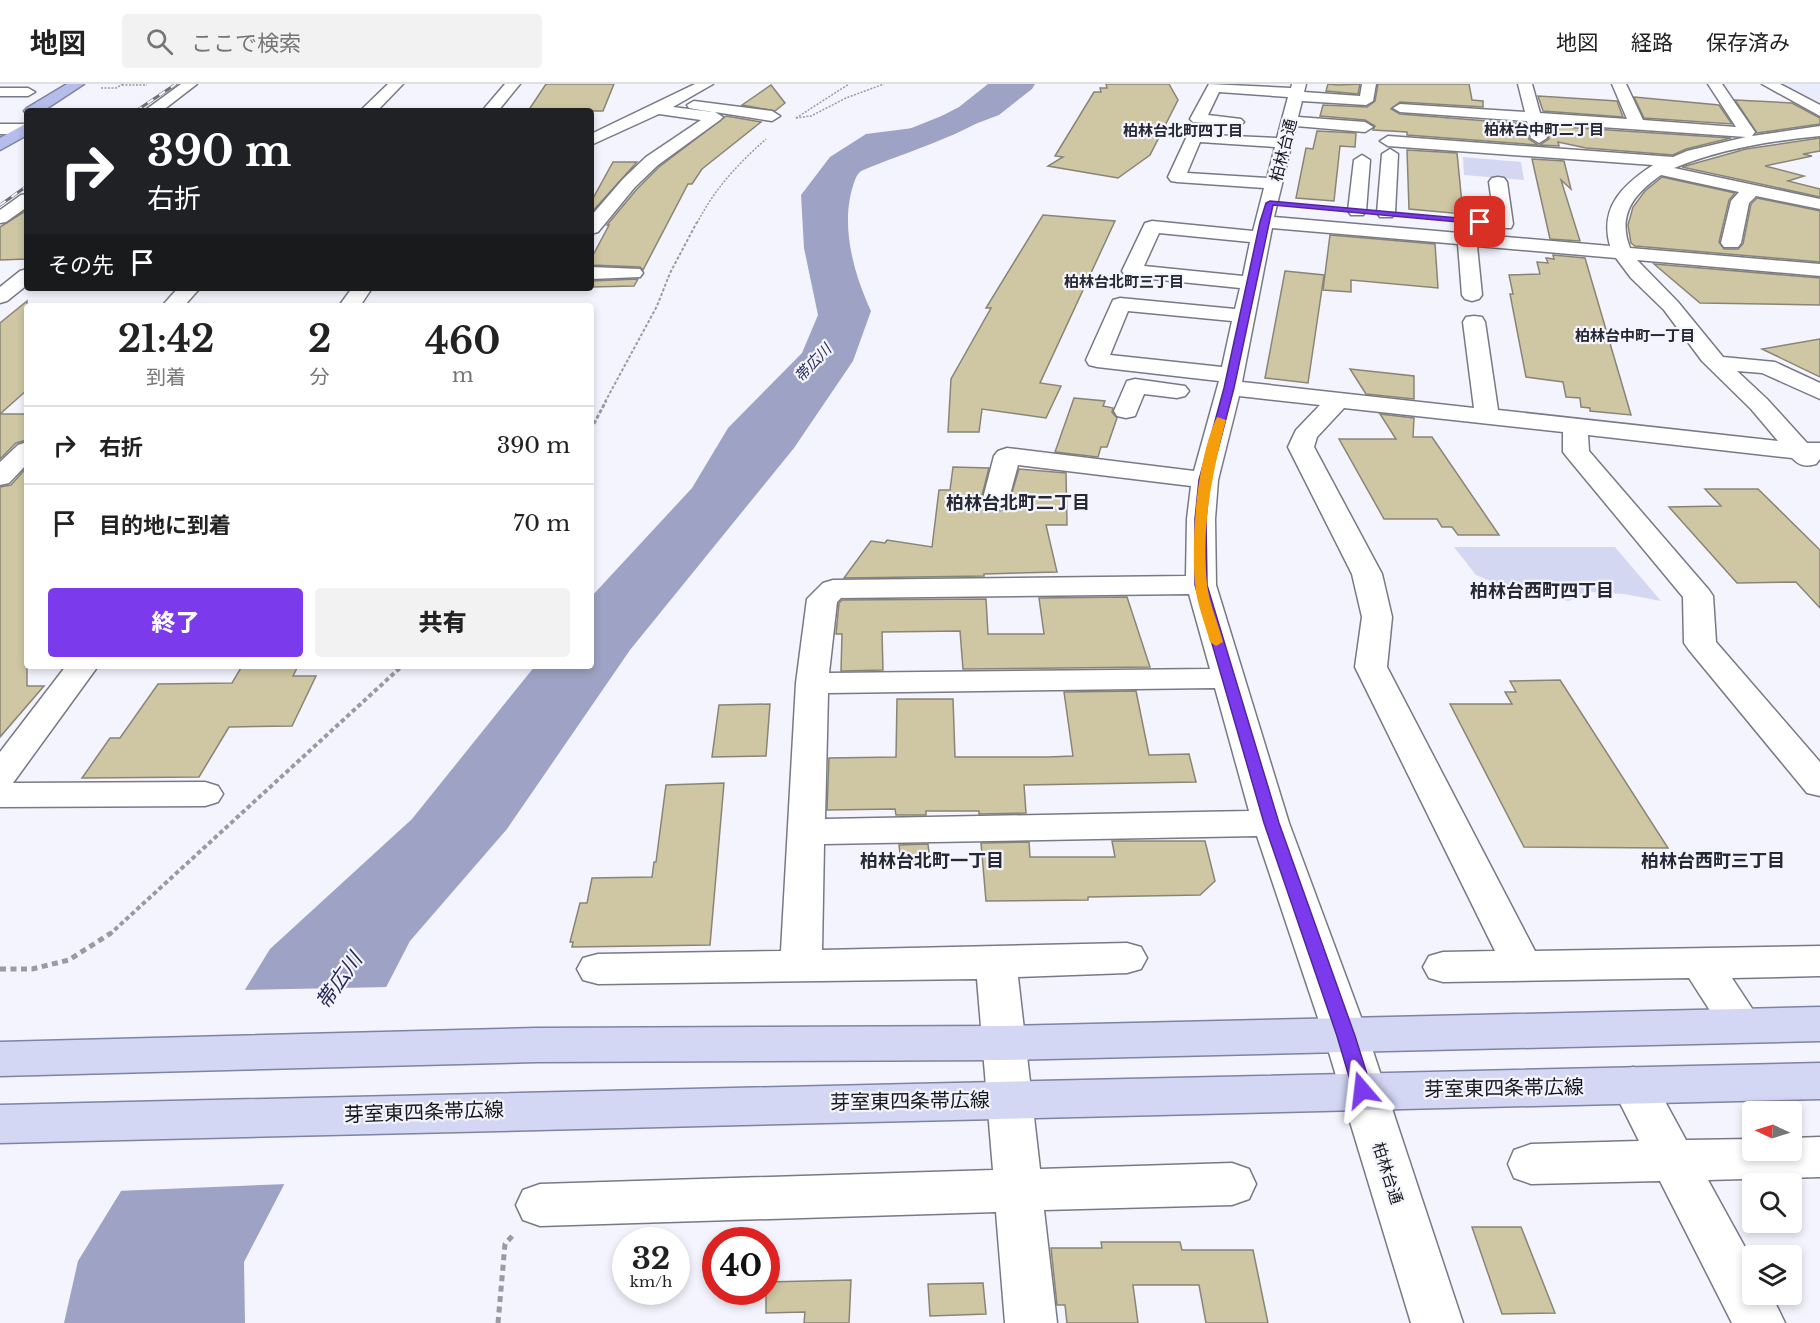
<!DOCTYPE html>
<html lang="ja">
<head>
<meta charset="utf-8">
<style>
  :root { --surface:#fff; --page:#f2f2f2; --text:#222; --muted:#767676; --line:#e0e0e0; --accent:#7c3aed }
  body { margin:0; font-family:"Libre Baskerville","Noto Sans JP",serif; background:var(--page); color:var(--text); height:100vh; display:flex; flex-direction:column; font-size:22px; white-space:nowrap }
  * { box-sizing:border-box; margin:0 }
  p { font-size:20px; color:var(--muted) }
  .icon { flex:none; width:33px; height:33px; fill:none; stroke:currentColor; stroke-width:2; stroke-linecap:round; stroke-linejoin:round }
  .map { position:relative; flex:1; overflow:hidden }
  .sheet { position:absolute; left:24px; top:219px; width:570px; height:366px; display:flex; flex-direction:column; background:var(--surface); border-radius:6px; box-shadow:0 3px 9px #0003 }
  .sheet>* { flex:none }
  .guide { position:absolute; left:24px; top:24px; width:570px; height:183px; border-radius:6px; box-shadow:0 3px 9px #0003; background:#202124; color:#fff; overflow:hidden }
  .needle { width:39px; rotate:274deg }
  .buttons { position:absolute; left:1742px; top:1017px; display:grid; gap:12px }
  .buttons a { display:grid; place-items:center; width:60px; height:60px; border-radius:6px; background:var(--surface); box-shadow:0 3px 9px #0003; font-size:30px }
  .speed { position:absolute; left:612px; top:1143px; display:flex; gap:12px; font-size:30px; font-weight:700; text-align:center }
  .speed>* { display:grid; place-content:center; width:78px; height:78px; border-radius:50%; background:var(--surface); box-shadow:0 3px 9px #0003; line-height:1 }
  .speed small { font-size:15px; font-weight:400 }
  .speed .limit { border:9px solid #d22; background:#fff; color:#111 }
  .pin { position:absolute; display:grid; place-items:center; width:51px; height:51px; color:#fff; margin:-26px; border-radius:12px; box-shadow:0 3px 9px #0006 }
  .me { position:absolute; width:66px; margin:-33px; rotate:343deg; stroke-linejoin:round; filter:drop-shadow(0 0 4px #0008) }
  .turn { display:flex; align-items:center; gap:21px; height:126px; padding:0 24px; font-size:27px }
  .turn .icon { width:78px; height:78px; stroke-width:2.5 }
  .turn b { display:block; font-size:42px; line-height:51px }
  .then { display:flex; align-items:center; height:57px; padding:0 24px; background:#0003; gap:12px; font-size:22px }
  .eta { display:flex; justify-content:space-evenly; align-items:center; height:102px; text-align:center }
  .eta b { font-size:36px; font-weight:800; line-height:42px }
  .cta { display:flex; gap:12px; margin-top:auto; padding:12px 24px }
  .cta a { flex:1; height:69px; border-radius:6px; background:var(--accent); color:#fff; font-size:24px; font-weight:800; line-height:69px; text-align:center }
  .cta a+a { background:var(--page); color:var(--text) }
  ul { padding:0; list-style:none }
  li { display:flex; align-items:center; gap:18px; height:78px; padding:0 24px; border-top:2px solid var(--line) }
  li div { flex:1 }
  li b { display:block; font-size:22px }
  li em { font-style:normal }
  header { display:flex; align-items:center; gap:36px; box-sizing:border-box; height:84px; padding:0 30px; background:var(--surface); border-bottom:2px solid var(--line) }
  header strong { font-size:28px }
  nav { display:flex; gap:33px; margin-inline-start:auto; font-size:21px }
  .search { width:420px; height:54px; background:var(--page); display:flex; align-items:center; gap:15px; box-sizing:border-box; padding:0 21px; border-radius:6px; color:var(--muted); font-size:22px }
  .map>svg:first-child { display:block }
  .built { fill:#e8ecfd }
  .green { fill:#d3d7f2 }
  .water { fill:#9ea3c5 }
  .pier { fill:#f3f4fd }
  .lines { fill:none; stroke-linecap:round; stroke-linejoin:round }
  .river { fill:#9ea3c5; fill-rule:evenodd }
  .building { fill:#cfc7a3; stroke:#888577; stroke-width:1.5 }
  .minor-casing { stroke:#777986; stroke-width:3 }
  .major-casing { stroke:#7e83a3; stroke-width:3 }
  .highway-casing { stroke:#7e83a3; stroke-width:3 }
  .path-far4 { stroke:#999aa2; stroke-width:1.5; stroke-dasharray:2 1.5; stroke-linecap:butt }
  .path-far3 { stroke:#999aa2; stroke-width:2; stroke-dasharray:3 2; stroke-linecap:butt }
  .path-far2 { stroke:#999aa2; stroke-width:3; stroke-dasharray:4 2; stroke-linecap:butt }
  .path-far1 { stroke:#999aa2; stroke-width:4; stroke-dasharray:4.5 3; stroke-linecap:butt }
  .path { stroke:#999aa2; stroke-width:5; stroke-dasharray:6 4.5; stroke-linecap:butt }
  .minor { fill:#fff; fill-rule:evenodd }
  .major { fill:#d3d7f4; fill-rule:evenodd }
  .highway { fill:#b6bdec; fill-rule:evenodd }
  .rail-casing { stroke:#6e6f76; stroke-width:3 }
  .rail { stroke:#f3f4fd; stroke-width:2; stroke-dasharray:7; stroke-linecap:butt }
  .route { fill:#7c3aed; stroke:#51269a; stroke-width:1.5 }
  .slow { fill:#f59e0b }
  .labels { text-anchor:middle; stroke-width:4.5; stroke-linejoin:round; paint-order:stroke }
  .far-neighbourhood-label { font-size:15px; font-weight:bold; fill:#262833; stroke:#f3f4fd }
  .far-water-label { font-size:15px; font-style:italic; fill:#272a56; stroke:#f3f4fd }
  .street-label { font-size:16px; fill:#16171c; stroke:#f3f4fd }
  .neighbourhood-label { font-size:18px; font-weight:bold; fill:#262833; stroke:#f3f4fd }
  .near-street-label { font-size:20px; fill:#16171c; stroke:#f3f4fd }
  .near-water-label { font-size:21px; font-style:italic; fill:#272a56; stroke:#f3f4fd }
</style>
</head>
<body>
<header>
<strong>地図</strong>
<div class="search"><svg class="icon" aria-label="search" viewBox="0 0 24 24"><circle cx="10" cy="10" r="6"/><path d="M15 15l6 6"/></svg>ここで検索</div>
<nav><a>地図</a><a>経路</a><a>保存済み</a></nav>
</header>
<div class="map">
<svg width="1820" height="1239" viewBox="0 0 1820 1239">
  <rect width="100%" height="100%" fill="#f3f4fd"/>
  <polygon class="built" points="1782,0 1820,0 1820,19"/>
  <g class="green">
    <polygon points="1463,73 1521,78 1524,96 1464,91"/>
    <polygon points="1454,463 1615,463 1661,517 1624,510 1590,508 1569,517 1519,509 1476,491"/>
  </g>
  <path class="water" d="M988,0h47l-3,5 -33,26 -45,17 -70,12c-9,10 -25,23 -29,36 -16,42 -2,92 16,131l-18,50 -59,87 -164,202 -123,179 -97,112 -166,321 1,61h-181l14,-62 192,-312 142,-130 123,-153h56v-69l101,-109 36,-60 74,-75 16,-38 -14,-67 -3,-53 29,-38 36,-23 55,-7 38,-20z"/>
  <polygon class="pier" points="389,903 287,1100 117,1107 241,906"/>
  <g class="lines">
    <path class="river" d="M994,0h30c-32,46 -114,65 -163,87 -14,13 -12,35 -23,50l-12,3 -12,-3 -5,-7 14,-40 16,-17 105,-42 20,-10z"/>
  </g>
  <g class="building">
    <polygon points="546,0 614,0 603,27 528,27"/>
    <polygon points="1106,0 1169,0 1178,16 1150,71 1118,94 1048,82 1063,73 1055,72 1094,8 1101,8 1100,4 1107,4"/>
    <polygon points="1328,0 1338,1 1360,0 1358,10 1326,7"/>
    <polygon points="1378,0 1469,0 1472,16 1483,17 1483,23 1400,18 1391,25 1400,30 1525,40 1529,55 1538,61 1407,51 1407,48 1373,46 1375,42 1365,36 1320,32 1323,21 1367,23 1375,17"/>
    <polygon points="771,1 785,19 775,27 742,21"/>
    <polygon points="1538,12 1617,17 1623,33 1543,27"/>
    <polygon points="1634,13 1719,21 1732,40 1644,34"/>
    <polygon points="1735,16 1792,19 1820,34 1820,40 1757,49"/>
    <polygon points="726,32 761,38 702,85 692,100 688,100 643,186 640,183 591,181 591,175 609,141 607,141 637,105 659,83"/>
    <polygon points="1546,41 1548,42 1731,54 1686,65 1673,71 1586,64 1558,58 1559,62 1540,61 1549,55"/>
    <polygon points="1317,47 1356,49 1355,63 1340,62 1334,117 1296,114 1306,64 1313,65"/>
    <polygon points="1820,54 1820,67 1803,70 1812,72 1765,82 1804,92 1788,97 1820,105 1820,113 1682,83 1746,65"/>
    <polygon points="1407,66 1457,69 1463,130 1409,125"/>
    <polygon points="1532,75 1564,77 1571,105 1561,96 1580,157 1550,155"/>
    <polygon points="613,78 637,78 591,129 591,118"/>
    <polygon points="1662,93 1735,109 1729,116 1719,158 1724,165 1738,165 1743,160 1751,120 1757,114 1820,127 1820,178 1635,162 1631,159 1628,141 1633,123 1645,107"/>
    <polygon points="27,126 27,175 0,176 0,143"/>
    <polygon points="1043,131 1115,137 1040,299 1061,302 1046,334 982,325 979,348 948,348 951,295 991,224 986,224"/>
    <polygon points="1330,151 1435,160 1438,204 1351,196 1351,208 1323,206"/>
    <polygon points="1553,171 1585,174 1631,331 1590,327 1590,324 1581,323 1580,314 1566,313 1563,298 1526,293 1510,210 1513,210 1509,191 1540,190 1537,178 1548,179 1546,174 1554,175"/>
    <polygon points="1654,180 1820,194 1820,221 1700,219"/>
    <polygon points="1285,187 1324,191 1308,299 1265,294"/>
    <polygon points="638,195 634,202 591,203 591,197"/>
    <polygon points="27,217 27,306 0,330 0,239"/>
    <polygon points="1820,255 1820,293 1762,265"/>
    <polygon points="1350,285 1414,292 1414,315 1366,310"/>
    <polygon points="1074,314 1105,317 1103,322 1113,324 1112,328 1117,334 1107,363 1101,363 1098,373 1055,368"/>
    <polygon points="0,330 27,330 27,356 16,359 0,375"/>
    <polygon points="1380,330 1414,334 1413,353 1432,353 1499,451 1458,451 1452,443 1442,443 1437,435 1384,435 1339,355 1396,355"/>
    <polygon points="27,383 27,602 44,602 0,653 0,403 11,401"/>
    <polygon points="953,383 989,384 980,419 985,426 995,428 1007,425 1019,385 1066,389 1067,441 1046,441 1057,488 984,490 984,492 844,494 871,457 885,459 887,456 932,463 939,406 950,406"/>
    <polygon points="1705,405 1758,405 1820,466 1820,524 1796,498 1737,499 1669,423 1721,422"/>
    <polygon points="1127,513 1150,583 963,585 960,547 882,548 883,586 841,587 842,550 836,550 839,519 842,516 986,515 988,550 1044,550 1039,514"/>
    <polygon points="242,582 298,582 293,592 316,592 292,642 229,643 199,693 82,694 110,654 120,654 158,600 232,599"/>
    <polygon points="1560,596 1668,764 1524,763 1450,620 1512,620 1505,608 1516,608 1510,597"/>
    <polygon points="1136,607 1149,671 1189,670 1196,698 1024,701 1026,729 979,730 979,727 926,727 926,731 896,731 895,725 827,726 829,674 896,673 897,615 953,615 955,673 1048,673 1073,672 1064,608"/>
    <polygon points="770,620 766,672 712,673 719,621"/>
    <polygon points="724,699 710,861 572,863 573,858 570,858 580,819 587,819 592,794 652,793 654,778 656,778 666,701"/>
    <polygon points="1112,757 1205,757 1215,797 1200,811 1088,813 1088,816 986,817 981,759 1029,758 1030,773 1115,773"/>
    <polygon points="928,760 930,777 901,778 899,761"/>
    <polygon points="1472,1143 1521,1143 1555,1229 1502,1230"/>
    <polygon points="1101,1158 1180,1158 1182,1166 1253,1166 1268,1239 1206,1239 1199,1201 1133,1201 1138,1239 1067,1239 1065,1221 1057,1221 1051,1164 1102,1164"/>
    <polygon points="851,1196 849,1239 804,1239 805,1228 766,1229 766,1198"/>
    <polygon points="983,1199 986,1230 930,1232 928,1200"/>
  </g>
  <g class="lines">
    <defs>
      <g id="minor">
        <polygon points="181,0 197,0 162,27 144,27"/>
        <polygon points="388,0 403,0 377,27 360,27"/>
        <polygon points="505,0 520,0 498,27 482,27"/>
        <polygon points="695,0 713,0 673,23 712,28 689,24 687,21 694,17 772,27 780,32 772,37 715,28 723,33 720,36 658,81 635,103 598,148 591,150 591,132 623,95 646,73 701,36 659,30 591,61 591,50"/>
        <path d="M1209,0l82,4 1,-4h14l-2,8 56,4 2,-12h14l-3,17 -7,4 -64,-4 -4,16 67,5 8,5 -8,5 -69,-6 -22,91 336,29c-11,-39 13,-61 43,-81l-265,-19 -8,-5 8,-5 285,21 14,-6 59,-14 -203,-14 4,15 -8,5 -8,-5 -4,-17 -127,-9 -7,-4 7,-4 125,8 -7,-28h14l8,29 87,6 -15,-35h14l17,36 93,7 -28,-43h14l33,48 -3,4 68,-10v10c-50,5 -99,13 -146,32l146,31v10l-64,-13 -7,7 -8,40 -3,4h-14l-3,-4 10,-42 8,-9 -78,-17c-27,19 -44,39 -31,73l190,16v12l-183,-16 41,42 45,55 52,5 45,21v16l-58,-26 -25,-2 30,28 40,44h13v16l-4,5c-11,3 -16,2 -24,-6l-204,-23 1,16 120,139 4,6 3,46 104,120v34l-13,-3 -118,-143 -5,-7 -1,-46 -116,-140 -4,-5v-20l-219,-24 -27,29 -3,10 68,127 10,43 -5,50 148,284 285,-5v30l-88,2 31,47 -6,12 -15,5 -15,-5 -38,-59 -246,4 -14,-4 -6,-11 6,-11 14,-4 52,-1 -140,-284 7,-50 -10,-43 -64,-127 8,-17 24,-25 -81,-9 -21,84 -3,39 1,66 73,238 79,213 95,287h-52l-87,-287 -67,-200 -433,8 -2,106 305,-7 14,4 6,11 -6,11 -14,4 -109,4 22,192 192,-6 17,6 7,15 -7,15 -17,6 -188,5 13,113h-52l-9,-111 -456,14 -17,-6 -7,-15 7,-15 17,-6 453,-14 -16,-191 -379,5 -15,-4 -6,-11 6,-11 15,-4 183,-3 15,-268 11,-84 16,-16 10,-3 353,-4 1,-57 4,-33 -173,-21 -10,37 -3,6 -10,2 -10,-2 -3,-6 12,-46 4,-5 9,-3 187,23 25,-90 -122,-14 -8,-2 -3,-5 27,-60 7,-2 115,11 5,-21 -108,-11 -7,-2 -3,-4 23,-48 7,-2 101,10 11,-43 -87,-6 -6,-1 -3,-4 20,-43 89,4 11,-41 -69,-5 -11,23 33,4 3,3 -3,3 -48,-3 -3,-3zM1200,58l75,5 -8,31 -80,-5zM1272,144l186,16 4,51 3,4 7,2 7,-2 3,-4 -5,-49 139,12 15,20 33,32 38,51 49,48 27,32 -280,-31 -13,-88 -3,-5 -8,-1 -8,1 -3,5 11,86 -232,-26zM1159,149l91,9 -7,34 -99,-10zM1128,227l104,10 -10,46 -112,-12zM1189,510l21,75 -381,4 8,-71 4,-4zM1215,604l34,123 -424,8 3,-126z"/>
        <polygon points="1762,0 1780,0 1820,21 1820,32"/>
        <polygon points="0,4 28,4 35,8 28,12 0,12"/>
        <rect x="0" y="40" width="27" height="10"/>
        <polygon points="1390,65 1398,70 1395,129 1392,133 1380,133 1377,129 1382,70"/>
        <polygon points="1362,71 1370,76 1366,127 1363,131 1351,131 1348,127 1354,76"/>
        <polygon points="1498,93 1504,94 1507,98 1513,140 1511,144 1497,144 1495,140 1489,98 1492,94"/>
        <polygon points="27,110 27,123 6,138 0,139 0,126 21,111"/>
        <polygon points="591,183 640,185 643,189 640,193 591,195"/>
        <polygon points="27,185 27,201 7,217 0,219 0,203 20,187"/>
        <polygon points="178,204 200,204 184,222 162,222"/>
        <polygon points="352,204 372,204 360,222 339,222"/>
        <polygon points="1135,295 1185,302 1189,307 1185,312 1177,314 1144,310 1135,332 1126,334 1117,332 1114,327 1127,297"/>
        <polygon points="27,358 27,380 9,399 0,401 0,378 18,361"/>
        <polygon points="66,582 98,582 13,699 205,698 218,702 223,710 218,718 205,722 0,723 0,668"/>
        <polygon points="1633,983 1649,988 1686,1056 1752,1055 1752,1066 1791,1066 1791,1054 1820,1053 1820,1093 1708,1096 1752,1176 1752,1210 1771,1210 1785,1239 1732,1239 1660,1097 1531,1100 1514,1094 1508,1080 1514,1066 1531,1060 1639,1057 1611,1001 1617,988"/>
      </g>
      <g id="major">
        <polygon points="1820,923 1820,957 1003,976 536,978 0,992 0,958 536,944 1003,942"/>
        <polygon points="1820,979 1820,1015 0,1059 0,1021"/>
      </g>
      <g id="highway">
        <polygon points="67,0 84,0 43,27 27,27 27,30 24,27 27,24"/>
        <polygon points="27,39 27,51 0,66 0,54"/>
      </g>
    </defs>
    <use href="#minor" class="minor-casing"/>
    <use href="#major" class="major-casing"/>
    <use href="#highway" class="highway-casing"/>
    <g class="path-far4">
      <polyline points="122,1 147,1"/>
      <polyline points="101,4 116,4 123,0"/>
      <polyline points="796,34 849,0"/>
      <polyline points="796,34 811,32 846,14 884,0"/>
      <path d="M697,139c19,-36 39,-57 69,-84"/>
    </g>
    <polyline class="path-far3" points="605,318 657,222 670,189 697,138"/>
    <polyline class="path-far2" points="591,345 606,317"/>
    <polyline class="path-far1" points="109,851 402,582"/>
    <g class="path">
      <polyline points="0,885 32,885 69,876 111,849"/>
      <polyline points="498,1239 505,1160 514,1150"/>
    </g>
    <use href="#minor" class="minor"/>
    <use href="#major" class="major"/>
    <use href="#highway" class="highway"/>
    <defs>
      <g id="rail">
        <polyline points="136,27 176,0"/>
        <polyline points="0,121 27,102"/>
      </g>
    </defs>
    <use href="#rail" class="rail-casing"/>
    <use href="#rail" class="rail"/>
  </g>
  <polygon class="route" points="1270,117 1480,136 1484,138 1480,140 1273,121 1234,304 1210,396 1206,435 1207,501 1279,739 1355,952 1372,1006 1369,1012 1362,1014 1356,1012 1353,1006 1337,952 1264,739 1195,501 1195,435 1199,396 1224,304 1260,138 1266,119"/>
  <path class="slow" d="M1217,333l9,3c-14,54 -25,107 -19,164 2,19 11,39 16,58l-7,4 -6,-4c-5,-19 -14,-40 -15,-59 -4,-46 2,-124 22,-166z"/>
  <g class="labels">
    <g class="far-neighbourhood-label">
      <text x="1544" y="51">柏林台中町二丁目</text>
      <text x="1183" y="52">柏林台北町四丁目</text>
      <text x="1124" y="203">柏林台北町三丁目</text>
      <text x="1635" y="257">柏林台中町一丁目</text>
    </g>
    <g class="far-water-label">
      <text transform="translate(813 279) rotate(-46)" y="5">帯広川</text>
    </g>
    <g class="street-label">
      <text transform="translate(1283 66) rotate(-76)" y="6">柏林台通</text>
      <text transform="translate(1388 1089) rotate(72)" y="6">柏林台通</text>
    </g>
    <g class="neighbourhood-label">
      <text x="1018" y="425">柏林台北町二丁目</text>
      <text x="1542" y="513">柏林台西町四丁目</text>
      <text x="932" y="783">柏林台北町一丁目</text>
      <text x="1713" y="783">柏林台西町三丁目</text>
    </g>
    <g class="near-street-label">
      <text transform="translate(1504 1004) rotate(-1)" y="7">芽室東四条帯広線</text>
      <text transform="translate(910 1017) rotate(-1)" y="7">芽室東四条帯広線</text>
      <text transform="translate(424 1028) rotate(-2)" y="7">芽室東四条帯広線</text>
    </g>
    <g class="near-water-label">
      <text transform="translate(339 897) rotate(-55)" y="7">帯広川</text>
    </g>
  </g>
</svg>
<div class="buttons">
<a><svg class="needle" viewBox="-14 -14 28 28"><path d="M0-13l5 13h-10z" fill="#e53935"/><path d="M0 13l5-13h-10z" fill="#767676"/></svg></a>
<a><svg class="icon" aria-label="search" viewBox="0 0 24 24"><circle cx="10" cy="10" r="6"/><path d="M15 15l6 6"/></svg></a>
<a><svg class="icon" aria-label="layers" viewBox="0 0 24 24"><path d="M12 4l9 5-9 5-9-5zM3 14l9 5 9-5"/></svg></a>
</div>
<div class="speed"><div>32<small>km/h</small></div><div class="limit">40</div></div>
<div class="pin" style="left:1480px;top:138px;background:#d93025"><svg class="icon" aria-label="arrive" viewBox="0 0 24 24"><path d="M6 21V4h12l-3 4 3 4H6"/></svg></div>
<svg class="me" style="left:1362px;top:1006px" viewBox="-20 -20 40 40"><path d="M0-17L14 15 0 8-14 15z" fill="#7c3aed" stroke="#fff" stroke-width="4"/></svg>
<div class="guide">
<div class="turn"><svg class="icon" aria-label="right" viewBox="0 0 24 24"><path d="M7 20v-9h11M14 6l5 5-5 5"/></svg><div><b>390 m</b>右折</div></div>
<div class="then">その先<svg class="icon" aria-label="arrive" viewBox="0 0 24 24"><path d="M6 21V4h12l-3 4 3 4H6"/></svg></div>
</div>
<section class="sheet">
<div class="eta">
<div><b>21:42</b><p>到着</p></div>
<div><b>2</b><p>分</p></div>
<div><b>460</b><p>m</p></div>
</div>
<ul>
<li><svg class="icon" aria-label="right" viewBox="0 0 24 24"><path d="M7 20v-9h11M14 6l5 5-5 5"/></svg><div><b>右折</b></div><em>390 m</em></li>
<li><svg class="icon" aria-label="arrive" viewBox="0 0 24 24"><path d="M6 21V4h12l-3 4 3 4H6"/></svg><div><b>目的地に到着</b></div><em>70 m</em></li>
</ul>
<div class="cta"><a>終了</a><a>共有</a></div>
</section>
</div>
</body>
</html>
